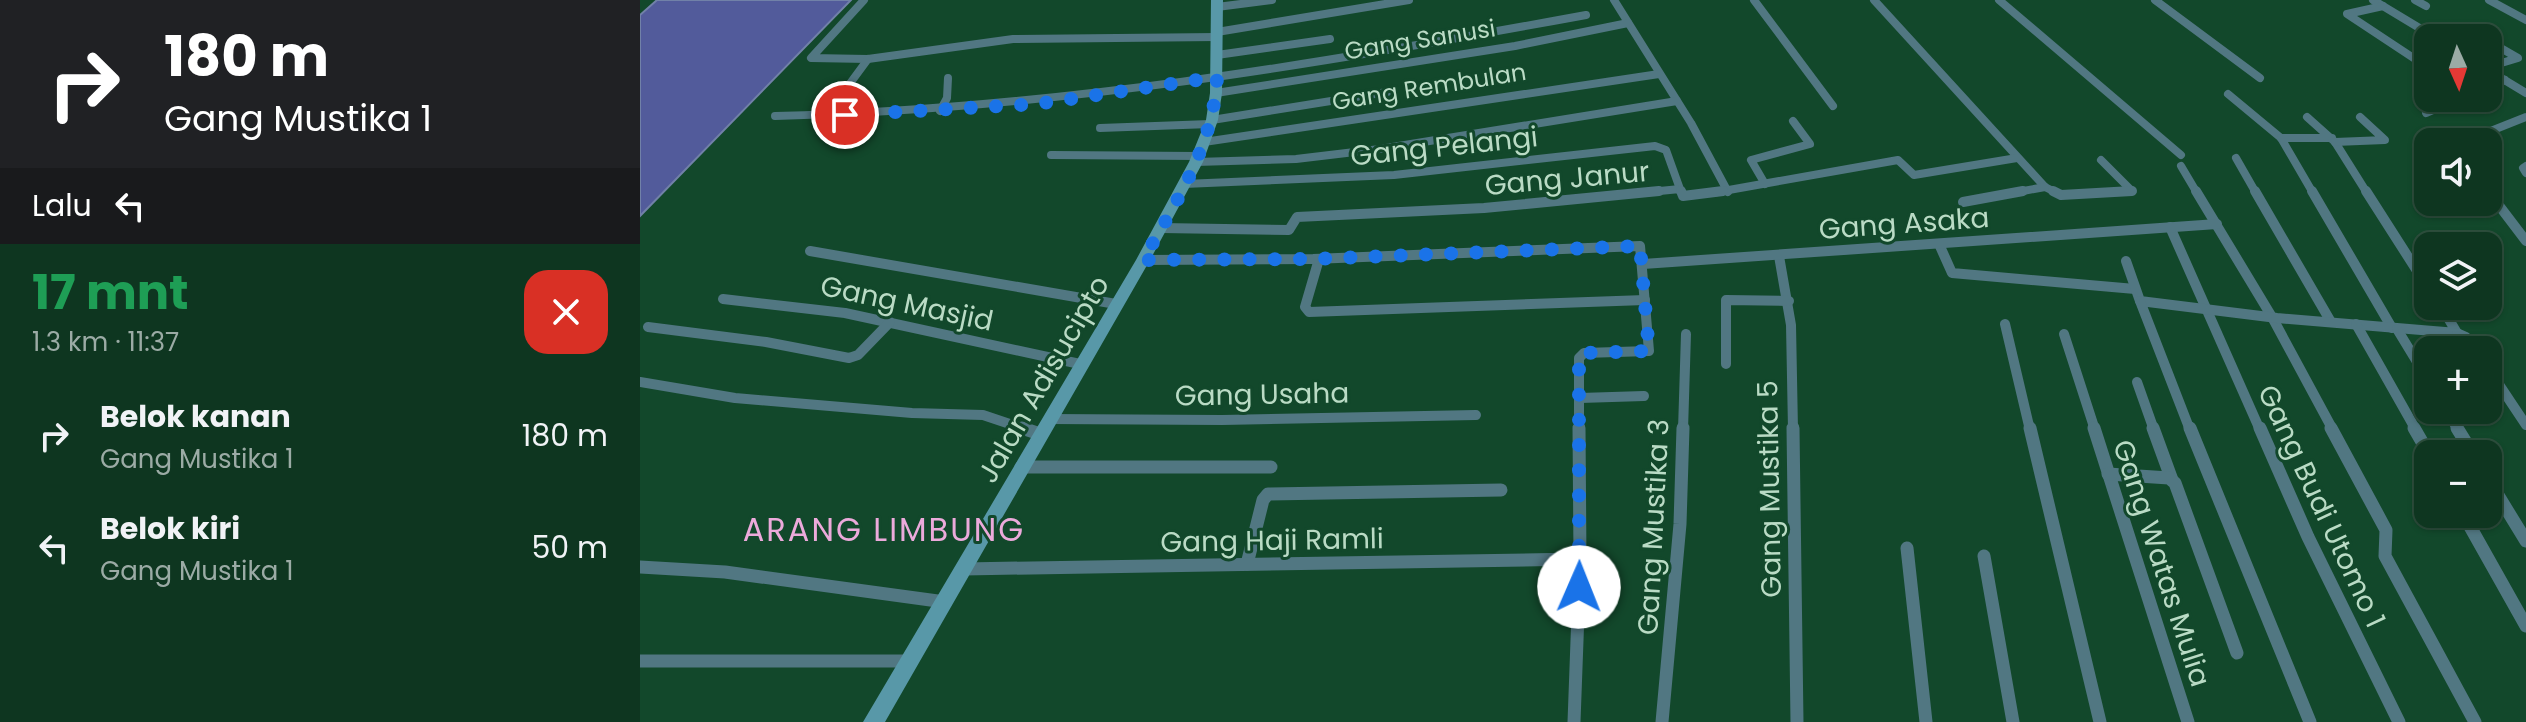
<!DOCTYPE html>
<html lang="id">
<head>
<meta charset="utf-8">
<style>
  :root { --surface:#0e3620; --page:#1c412d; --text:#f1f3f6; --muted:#9baba5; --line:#2e503e }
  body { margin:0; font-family:Poppins,sans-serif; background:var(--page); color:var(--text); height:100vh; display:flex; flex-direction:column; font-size:30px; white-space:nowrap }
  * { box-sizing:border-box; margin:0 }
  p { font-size:26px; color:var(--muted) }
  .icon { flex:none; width:44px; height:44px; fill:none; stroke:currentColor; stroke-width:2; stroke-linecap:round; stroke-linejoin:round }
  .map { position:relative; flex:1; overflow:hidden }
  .drawer { display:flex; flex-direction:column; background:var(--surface); width:640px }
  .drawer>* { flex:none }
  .hud { background:#202124; color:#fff; overflow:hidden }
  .needle { width:52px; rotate:177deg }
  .tools { position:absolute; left:1774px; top:24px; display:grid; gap:16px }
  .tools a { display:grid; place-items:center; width:88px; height:88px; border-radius:16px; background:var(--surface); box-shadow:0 2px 6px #0004,0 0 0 2px var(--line); font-size:40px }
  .pin { position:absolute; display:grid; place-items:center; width:68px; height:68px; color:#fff; margin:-34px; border:4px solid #fff; border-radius:50%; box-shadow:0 2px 8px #0007 }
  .me { position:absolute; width:88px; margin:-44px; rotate:1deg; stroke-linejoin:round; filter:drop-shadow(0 0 6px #0008) }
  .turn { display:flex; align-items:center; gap:28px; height:168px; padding:0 32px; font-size:36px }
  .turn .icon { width:104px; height:104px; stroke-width:2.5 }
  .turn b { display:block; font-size:56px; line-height:68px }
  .then { display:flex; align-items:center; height:76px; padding:0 32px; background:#0003; gap:16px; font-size:30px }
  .round { display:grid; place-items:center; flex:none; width:84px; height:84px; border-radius:24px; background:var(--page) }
  .summary { display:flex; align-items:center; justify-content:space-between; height:136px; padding:0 32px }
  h1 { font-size:48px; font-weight:700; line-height:60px; color:#1e9e55 }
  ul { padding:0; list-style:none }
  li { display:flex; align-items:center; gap:24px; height:112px; padding:0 32px }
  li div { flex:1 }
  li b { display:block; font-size:30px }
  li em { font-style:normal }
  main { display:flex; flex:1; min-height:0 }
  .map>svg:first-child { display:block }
  .water { fill:#525b9b; stroke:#7181a8; stroke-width:2 }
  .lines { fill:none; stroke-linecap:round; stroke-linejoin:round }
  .minor-far2 { stroke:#517782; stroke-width:8 }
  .minor-far1 { stroke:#517782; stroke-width:10 }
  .minor { stroke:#517782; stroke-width:13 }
  .secondary { fill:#5898a8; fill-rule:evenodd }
  .route { stroke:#1a73e8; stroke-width:14; stroke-dasharray:0 25.2 }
  .labels { text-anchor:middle; stroke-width:6; stroke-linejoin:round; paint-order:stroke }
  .far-street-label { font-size:24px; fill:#badbc5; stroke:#12482b }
  .street-label { font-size:28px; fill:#badbc5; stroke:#12482b }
  .quarter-label { font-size:32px; letter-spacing:2px; fill:#ecaadb; stroke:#12482b }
</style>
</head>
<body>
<main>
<section class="drawer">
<div class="hud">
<div class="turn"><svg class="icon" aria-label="right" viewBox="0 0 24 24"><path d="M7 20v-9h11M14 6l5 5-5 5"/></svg><div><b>180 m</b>Gang Mustika 1</div></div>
<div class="then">Lalu<svg class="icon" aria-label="left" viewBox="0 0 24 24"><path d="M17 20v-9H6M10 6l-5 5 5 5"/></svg></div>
</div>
<div class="summary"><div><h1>17 mnt</h1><p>1.3 km · 11:37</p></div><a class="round" style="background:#d93025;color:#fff"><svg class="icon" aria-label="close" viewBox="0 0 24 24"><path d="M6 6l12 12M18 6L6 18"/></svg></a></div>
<ul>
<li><svg class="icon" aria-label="right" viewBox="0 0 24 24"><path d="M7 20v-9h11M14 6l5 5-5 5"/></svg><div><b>Belok kanan</b><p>Gang Mustika 1</p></div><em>180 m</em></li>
<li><svg class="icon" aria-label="left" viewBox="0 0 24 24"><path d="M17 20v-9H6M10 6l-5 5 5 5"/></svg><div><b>Belok kiri</b><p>Gang Mustika 1</p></div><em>50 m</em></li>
</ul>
</section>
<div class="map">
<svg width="1886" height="722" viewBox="0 0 1886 722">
  <rect width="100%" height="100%" fill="#12482b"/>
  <polygon class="water" points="17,0 211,0 0,216 0,15"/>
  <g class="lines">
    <g class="minor-far2">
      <polyline points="224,0 171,58 228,59 373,39 577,37"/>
      <polyline points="974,0 1051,123 1088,192"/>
      <polyline points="1114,0 1193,106"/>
      <polyline points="1234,0 1405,187 1417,193"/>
      <polyline points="1359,0 1541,155"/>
      <polyline points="1515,0 1620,78"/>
      <polyline points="1733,0 1796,38"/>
      <polyline points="1775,0 1786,6"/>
      <polyline points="1849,0 1886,20"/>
      <polyline points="1743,6 1707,14 1775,59"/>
      <polyline points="577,7 632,0"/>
      <polyline points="577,32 769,0"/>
      <polyline points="577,55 690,39"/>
      <polyline points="1848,67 1878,58 1852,43"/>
      <polyline points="1848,70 1886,93"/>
      <polyline points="1848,87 1865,80"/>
      <polyline points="576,93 875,46 988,23"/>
      <polyline points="1588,94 1641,138 1673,193"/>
      <polyline points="300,111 307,98 308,78"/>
      <polyline points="1786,113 1821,98"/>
      <path d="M135,116c277,-7 539,-51 811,-101"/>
      <polyline points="186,116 228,59"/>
      <polyline points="1667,117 1695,142 1727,193"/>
      <polyline points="572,120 747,92"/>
      <polyline points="460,128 570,124"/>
      <polyline points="1641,138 1692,138"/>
      <polyline points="564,142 1019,74"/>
      <polyline points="1695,142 1745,140 1720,117"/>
      <polyline points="1823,142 1886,117"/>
      <polyline points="411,155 558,156"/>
      <polyline points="1596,158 1616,193"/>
      <polyline points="556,162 656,159 740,149 1037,101"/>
      <polyline points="1541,166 1557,193"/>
      <polyline points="1886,166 1883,168 1886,173"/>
      <polyline points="544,184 754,175 1015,146 1026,150 1040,189"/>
      <polyline points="1125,184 1111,160 1170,144 1153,121"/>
      <polyline points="999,193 1040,189 1042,193"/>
      <polyline points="1072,193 1258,160 1274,175 1377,158"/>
      <polyline points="1372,193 1405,187"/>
      <polyline points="1457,193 1492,191 1461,160"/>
    </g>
    <g class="minor-far1">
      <polyline points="1041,191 1043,196 1083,191"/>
      <polyline points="1413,191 1421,195 1492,191"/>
      <polyline points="1556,191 1632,317 1693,430"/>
      <polyline points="1615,191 1691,322"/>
      <polyline points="1672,191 1752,328"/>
      <polyline points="1726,191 1788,288"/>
      <polyline points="1848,191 1886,241"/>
      <polyline points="1323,202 1383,191"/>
      <polyline points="1530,227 1620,430"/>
      <polyline points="521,228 649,230 657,217 844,208 1019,191"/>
      <polyline points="1299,244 1312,273 1495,289"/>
      <polyline points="170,251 476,304"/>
      <polyline points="1139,256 1151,325 1153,430"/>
      <polyline points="679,259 665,307 669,312 1005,300"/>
      <polyline points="503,260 673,259 1000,246 1009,351 944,353 939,358 939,430"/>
      <polyline points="1486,261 1500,301 1637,318 1817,333 1801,306"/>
      <polyline points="1003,264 1577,224"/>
      <polyline points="83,299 205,313 440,364"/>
      <polyline points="1500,301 1550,430"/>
      <polyline points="1365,324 1390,430"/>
      <polyline points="1716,324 1776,430"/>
      <polyline points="8,327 126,342 209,358 218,355 250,322"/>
      <polyline points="1757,329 1788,380"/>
      <polyline points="1817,333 1826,337 1836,350"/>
      <polyline points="1424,334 1455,430"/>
      <polyline points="1086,364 1086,300 1149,301"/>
      <polyline points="1848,368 1886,425"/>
      <polyline points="0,382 95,398 272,413 343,415 388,430"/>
      <polyline points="1497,382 1514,430"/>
      <polyline points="940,398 1004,396"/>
      <polyline points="1806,410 1818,430"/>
      <polyline points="409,419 582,420 836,415"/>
      <polyline points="1043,430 1046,334"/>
    </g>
    <g class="minor">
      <polyline points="382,428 400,434"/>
      <polyline points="1153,428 1157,722"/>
      <polyline points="1390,428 1460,722"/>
      <polyline points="1454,428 1548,722"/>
      <polyline points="1513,428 1532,480"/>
      <polyline points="1550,428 1670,722"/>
      <polyline points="1620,428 1668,537 1759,722"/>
      <polyline points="1691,428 1746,530 1745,556 1835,722"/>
      <polyline points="1774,428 1789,454"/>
      <polyline points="1817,428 1833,454"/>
      <polyline points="381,467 631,467"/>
      <polyline points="1468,474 1529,478 1535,483 1597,653"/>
      <polyline points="1848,479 1886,541"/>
      <polyline points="1823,514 1886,626"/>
      <polyline points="1267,548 1286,722"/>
      <polyline points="1344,556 1373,722"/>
      <polyline points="607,564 623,500 628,494 861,490"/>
      <polyline points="0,567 85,572 305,602"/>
      <polyline points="324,569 940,559"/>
      <polyline points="0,661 270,661"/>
      <polyline points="934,722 940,559 939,428"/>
      <polyline points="1022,722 1040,524 1043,428"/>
    </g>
    <polygon class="secondary" points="571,0 583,0 582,93 578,120 563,162 510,260 245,722 223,722 496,260 549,162 566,120 570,93"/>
  </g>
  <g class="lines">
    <path class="route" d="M205,115l192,-11 180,-27c-3,67 -41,126 -74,183l170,-1 327,-13 9,105 -65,2 -5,5v229"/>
  </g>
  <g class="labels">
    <g class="far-street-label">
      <text transform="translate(780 40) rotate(-9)" y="8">Gang Sanusi</text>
      <text transform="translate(789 87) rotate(-9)" y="8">Gang Rembulan</text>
    </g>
    <g class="street-label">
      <text transform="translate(804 146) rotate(-6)" y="10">Gang Pelangi</text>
      <text transform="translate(927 178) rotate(-5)" y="10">Gang Janur</text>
      <text transform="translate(1264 223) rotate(-4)" y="10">Gang Asaka</text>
      <text transform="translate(267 303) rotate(12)" y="10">Gang Masjid</text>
      <text transform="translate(403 379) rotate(-60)" y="10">Jalan Adisucipto</text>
      <text transform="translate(622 394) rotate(-1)" y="10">Gang Usaha</text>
      <text transform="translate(1129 489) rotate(-91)" y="10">Gang Mustika 5</text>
      <text transform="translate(1682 506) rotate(65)" y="10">Gang Budi Utomo 1</text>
      <text transform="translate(1013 527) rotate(-87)" y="10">Gang Mustika 3</text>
      <text transform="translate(632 540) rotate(-1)" y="10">Gang Haji Ramli</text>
      <text transform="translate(1522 563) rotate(72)" y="10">Gang Watas Mulia</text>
    </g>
    <g class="quarter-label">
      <text x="244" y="541">ARANG LIMBUNG</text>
    </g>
  </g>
</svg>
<div class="tools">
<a><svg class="needle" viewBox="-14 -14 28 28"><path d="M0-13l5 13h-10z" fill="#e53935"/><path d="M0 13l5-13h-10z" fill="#9baba5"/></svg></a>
<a><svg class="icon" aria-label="sound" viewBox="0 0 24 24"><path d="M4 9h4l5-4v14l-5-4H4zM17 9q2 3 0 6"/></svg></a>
<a><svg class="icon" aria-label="layers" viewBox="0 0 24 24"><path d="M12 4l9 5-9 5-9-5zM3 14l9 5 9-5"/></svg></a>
<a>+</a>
<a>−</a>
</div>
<div class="pin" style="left:205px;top:115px;background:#d93025"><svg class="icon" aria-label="arrive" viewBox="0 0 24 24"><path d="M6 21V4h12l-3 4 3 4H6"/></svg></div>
<svg class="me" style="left:939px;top:587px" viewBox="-20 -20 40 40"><circle r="19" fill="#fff"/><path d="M0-13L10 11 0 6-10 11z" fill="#1a73e8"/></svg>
</div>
</main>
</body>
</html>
